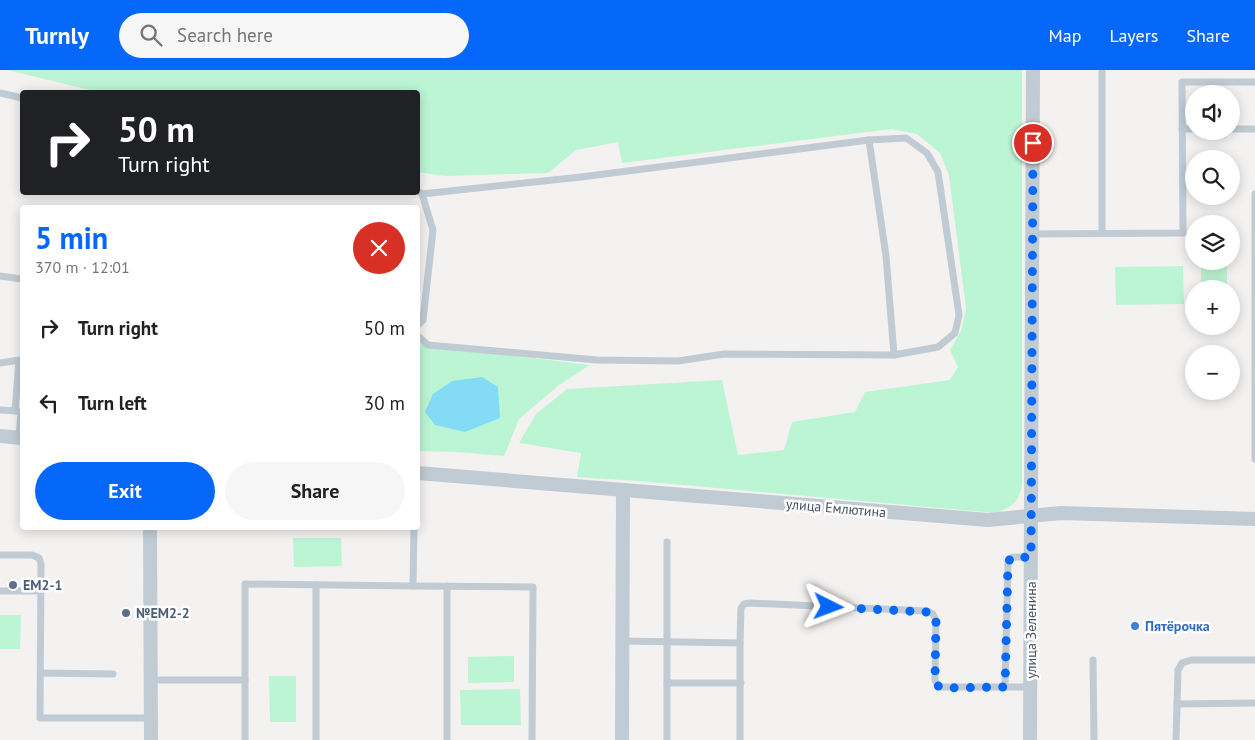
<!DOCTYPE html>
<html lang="en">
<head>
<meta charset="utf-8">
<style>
  :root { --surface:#fff; --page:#f6f6f6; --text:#202124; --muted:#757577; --accent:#0568fa }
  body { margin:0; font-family:"PT Sans",sans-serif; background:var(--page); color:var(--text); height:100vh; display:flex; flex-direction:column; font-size:19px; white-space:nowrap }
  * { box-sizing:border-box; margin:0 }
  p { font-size:16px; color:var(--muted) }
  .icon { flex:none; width:28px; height:28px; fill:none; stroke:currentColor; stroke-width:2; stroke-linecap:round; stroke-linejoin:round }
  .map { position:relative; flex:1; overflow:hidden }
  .panel { position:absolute; left:20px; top:135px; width:400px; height:325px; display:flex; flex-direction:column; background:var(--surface); border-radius:5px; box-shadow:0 2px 12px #0003 }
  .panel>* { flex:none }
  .guide { position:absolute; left:20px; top:20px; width:400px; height:105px; border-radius:5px; box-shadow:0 2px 12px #0003; background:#202124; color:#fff; overflow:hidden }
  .fabs { position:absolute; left:1185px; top:15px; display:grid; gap:10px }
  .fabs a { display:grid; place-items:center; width:55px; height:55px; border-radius:50%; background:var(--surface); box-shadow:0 2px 12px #0003; font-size:25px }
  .pin { position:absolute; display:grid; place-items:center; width:42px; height:42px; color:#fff; margin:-21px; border:2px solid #fff; border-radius:50%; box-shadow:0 1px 5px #0007 }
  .me { position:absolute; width:55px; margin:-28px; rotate:93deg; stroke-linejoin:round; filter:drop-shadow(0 0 4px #0008) }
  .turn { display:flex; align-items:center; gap:18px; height:105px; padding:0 15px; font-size:22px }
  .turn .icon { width:65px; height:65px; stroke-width:2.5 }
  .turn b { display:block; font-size:35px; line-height:42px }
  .round { display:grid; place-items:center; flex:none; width:52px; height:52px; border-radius:26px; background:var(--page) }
  .head { display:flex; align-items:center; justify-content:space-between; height:85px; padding:0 15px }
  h1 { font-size:30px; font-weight:600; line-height:38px; color:var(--accent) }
  .button { display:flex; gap:10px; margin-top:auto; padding:10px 15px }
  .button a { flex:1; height:58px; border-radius:30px; background:var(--accent); color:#fff; font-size:20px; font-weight:600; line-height:58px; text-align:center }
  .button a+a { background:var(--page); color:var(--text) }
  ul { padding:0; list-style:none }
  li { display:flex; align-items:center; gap:15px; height:75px; padding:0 15px }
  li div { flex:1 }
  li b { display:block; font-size:19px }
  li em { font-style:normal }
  header { display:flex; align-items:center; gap:30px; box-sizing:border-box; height:70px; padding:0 25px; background:var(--accent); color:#fff }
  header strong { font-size:24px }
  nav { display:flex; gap:28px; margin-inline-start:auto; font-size:18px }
  .search { width:350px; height:45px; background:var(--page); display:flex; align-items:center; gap:12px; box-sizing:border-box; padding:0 18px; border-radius:28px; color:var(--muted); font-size:19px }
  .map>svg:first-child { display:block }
  .green { fill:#bcf5d4 }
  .water { fill:#84dbf6 }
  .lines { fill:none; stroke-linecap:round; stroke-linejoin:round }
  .service { stroke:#c0cbd4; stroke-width:7 }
  .minor { stroke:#c0cbd4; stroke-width:14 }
  .route { stroke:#0568fa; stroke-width:9; stroke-dasharray:0 16.2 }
  .service-dot { fill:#5c6f8a; stroke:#fff; stroke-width:2 }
  .shop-dot { fill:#3f7fe0; stroke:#fff; stroke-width:2 }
  .labels { text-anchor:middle; stroke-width:5; stroke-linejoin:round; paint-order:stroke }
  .street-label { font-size:14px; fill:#465461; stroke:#fff }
  .service-label { font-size:14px; font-weight:bold; fill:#4e5e75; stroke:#fff; text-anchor:start }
  .shop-label { font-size:14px; font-weight:bold; fill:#366cbe; stroke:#fff; text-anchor:start }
</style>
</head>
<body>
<header>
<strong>Turnly</strong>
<div class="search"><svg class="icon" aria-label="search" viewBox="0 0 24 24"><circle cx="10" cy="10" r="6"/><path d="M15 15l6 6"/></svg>Search here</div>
<nav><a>Map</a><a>Layers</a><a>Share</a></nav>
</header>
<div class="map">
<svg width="1255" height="670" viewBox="0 0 1255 670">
  <rect width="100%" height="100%" fill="#f4f1f1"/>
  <g class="green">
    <path d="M7,0h1015v415c-4,19 -10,22 -27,28l-356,-32 -62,-4 4,-24 -62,-10 17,-29 31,-25 155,-9 16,75 46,-5 8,-28 63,-10 10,-20 85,-12 8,-13 -8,-17 11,-19 5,-22 -17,-134 -9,-22 -23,-19 -26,-5 -269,34 -4,-21 -42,8 -28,23 -103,3 -27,-4v-80h-320z"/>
    <rect x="1201" y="191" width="26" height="28"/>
    <polygon points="1183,196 1184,234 1116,235 1115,197"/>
    <polygon points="418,274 590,295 559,315 519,349 504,386 458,382 418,381"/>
    <polygon points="341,468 342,496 294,497 293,468"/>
    <polygon points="0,545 21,545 20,579 0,579"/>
    <polygon points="514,586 514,612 468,613 468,587"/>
    <polygon points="269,606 296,606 296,652 270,652"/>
    <polygon points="520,619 521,655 461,655 460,620"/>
  </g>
  <polygon class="water" points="482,307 498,317 500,348 465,362 435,355 425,342 433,324 452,311"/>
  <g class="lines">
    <g class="service">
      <polyline points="0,23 22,28"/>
      <polyline points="1182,59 1194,59"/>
      <polyline points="1231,59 1255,59"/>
      <polyline points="869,70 886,186 894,285"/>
      <polyline points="418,121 422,124 581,107 869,70 906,68 927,83 938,102 959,245 955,263 938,277 894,285 724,284 678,291 597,290 428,275 418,266"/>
      <polyline points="1255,124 1255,389"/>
      <polyline points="1102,163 1102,0"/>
      <polyline points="1032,164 1183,163 1182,12 1255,12"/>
      <polyline points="0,206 22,209"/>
      <polyline points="418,255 423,250 433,160 422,124"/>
      <polyline points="0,293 19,290 15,341"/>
      <polyline points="0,340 17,341"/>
      <polyline points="19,368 21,342"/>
      <polyline points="0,485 32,485 39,488 41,494 40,648 151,648"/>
      <polyline points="316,515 316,670"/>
      <polyline points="413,516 533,517 532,670"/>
      <polyline points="447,516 447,670"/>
      <polyline points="0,521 40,521"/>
      <polyline points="622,571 740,573 741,538 744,534 750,533 927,541 933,544 936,550 935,610 938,616 943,617 1030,617"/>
      <polyline points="740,573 740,670"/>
      <polyline points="1093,590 1094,670"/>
      <polyline points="41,603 113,604"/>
      <polyline points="151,610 245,610"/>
      <polyline points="667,613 741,613"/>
      <polyline points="1005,617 1008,493 1009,489 1013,487 1031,487"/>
      <polyline points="1177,634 1255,633"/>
      <polyline points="245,670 245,514 413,516 414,458"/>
      <polyline points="667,670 667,472"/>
      <polyline points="1176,670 1178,600 1182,593 1191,590 1255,590"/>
    </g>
    <g class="minor">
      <polyline points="0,366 22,368"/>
      <polyline points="418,403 988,450 1061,443 1255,449"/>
      <polyline points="150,458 151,670"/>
      <polyline points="622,670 623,420"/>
      <polyline points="1030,670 1033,0"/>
    </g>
  </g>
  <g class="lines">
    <polyline class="route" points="829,537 927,542 933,544 936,550 935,610 938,616 943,618 1005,617 1008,493 1010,489 1013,488 1031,487 1033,73"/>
  </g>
  <g class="service-dot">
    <circle cx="13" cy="515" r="5"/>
    <circle cx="126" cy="543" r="5"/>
  </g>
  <circle class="shop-dot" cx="1135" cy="556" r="5"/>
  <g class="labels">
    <g class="street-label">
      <text transform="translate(836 438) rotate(5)" y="5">улица Емлютина</text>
      <text transform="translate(1031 560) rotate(-90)" y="5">улица Зеленина</text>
    </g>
    <g class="service-label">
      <text x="23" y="520">ЕМ2-1</text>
      <text x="136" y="548">№ЕМ2-2</text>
    </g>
    <g class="shop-label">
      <text x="1145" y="561">Пятёрочка</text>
    </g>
  </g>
</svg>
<div class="fabs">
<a><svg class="icon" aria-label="sound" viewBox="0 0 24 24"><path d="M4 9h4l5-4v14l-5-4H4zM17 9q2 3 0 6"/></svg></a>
<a><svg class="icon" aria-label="search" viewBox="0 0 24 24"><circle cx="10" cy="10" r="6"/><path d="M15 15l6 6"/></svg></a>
<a><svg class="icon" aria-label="layers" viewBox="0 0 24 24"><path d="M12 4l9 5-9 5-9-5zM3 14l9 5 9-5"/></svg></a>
<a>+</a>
<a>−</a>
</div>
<div class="pin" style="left:1033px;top:73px;background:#d93025"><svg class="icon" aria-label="arrive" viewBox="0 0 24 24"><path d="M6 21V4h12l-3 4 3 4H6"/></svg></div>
<svg class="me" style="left:829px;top:537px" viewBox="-20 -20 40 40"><path d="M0-17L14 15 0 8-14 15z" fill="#0568fa" stroke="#fff" stroke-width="4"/></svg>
<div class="guide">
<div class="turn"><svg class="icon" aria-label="right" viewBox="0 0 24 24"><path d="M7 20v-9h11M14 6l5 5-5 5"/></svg><div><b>50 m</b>Turn right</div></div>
</div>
<section class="panel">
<div class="head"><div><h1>5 min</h1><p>370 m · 12:01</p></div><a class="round" style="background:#d93025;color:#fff"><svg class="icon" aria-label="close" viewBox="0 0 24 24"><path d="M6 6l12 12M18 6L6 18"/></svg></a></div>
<ul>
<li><svg class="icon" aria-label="right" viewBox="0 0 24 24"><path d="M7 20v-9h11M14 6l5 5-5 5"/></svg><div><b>Turn right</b></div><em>50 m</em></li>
<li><svg class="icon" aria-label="left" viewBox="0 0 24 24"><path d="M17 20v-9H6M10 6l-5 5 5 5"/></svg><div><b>Turn left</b></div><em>30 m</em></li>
</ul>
<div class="button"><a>Exit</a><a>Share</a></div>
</section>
</div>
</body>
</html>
